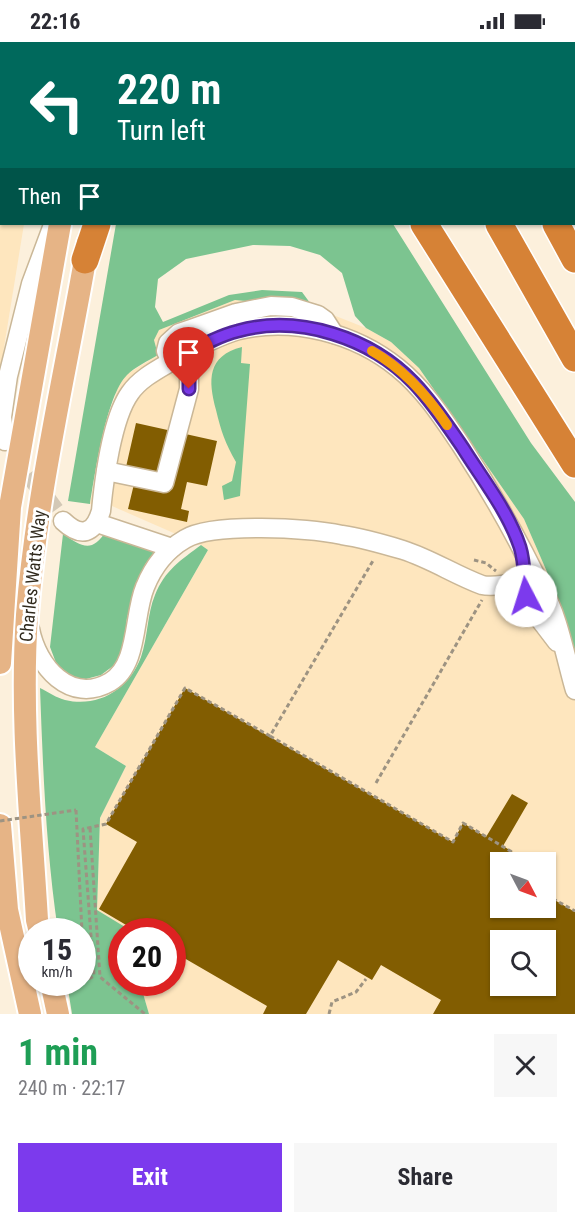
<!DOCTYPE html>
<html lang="en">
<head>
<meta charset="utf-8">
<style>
  :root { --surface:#fff; --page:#f7f7f7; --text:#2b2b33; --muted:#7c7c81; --accent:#7c3aed }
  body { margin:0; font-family:"Roboto Condensed",sans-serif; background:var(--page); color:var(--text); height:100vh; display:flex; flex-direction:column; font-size:22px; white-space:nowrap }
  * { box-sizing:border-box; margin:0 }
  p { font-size:20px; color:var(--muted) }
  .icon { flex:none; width:33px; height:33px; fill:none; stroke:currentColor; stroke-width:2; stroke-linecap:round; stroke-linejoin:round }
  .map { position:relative; height:972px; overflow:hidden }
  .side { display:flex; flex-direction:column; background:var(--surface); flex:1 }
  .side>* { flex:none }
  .top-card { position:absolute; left:0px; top:0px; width:576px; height:183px; box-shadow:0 2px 4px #0004; background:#00695c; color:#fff; overflow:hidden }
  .needle { width:39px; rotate:131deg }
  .buttons { position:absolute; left:490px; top:810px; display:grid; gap:12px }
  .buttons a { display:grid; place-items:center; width:66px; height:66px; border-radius:0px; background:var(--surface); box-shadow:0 2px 4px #0004; font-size:30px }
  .speed { position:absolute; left:18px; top:876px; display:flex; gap:12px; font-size:30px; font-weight:700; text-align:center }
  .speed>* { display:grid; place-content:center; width:78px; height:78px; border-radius:50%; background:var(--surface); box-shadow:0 2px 4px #0004; line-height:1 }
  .speed small { font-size:15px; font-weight:400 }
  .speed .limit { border:9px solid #d22; background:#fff; color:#111 }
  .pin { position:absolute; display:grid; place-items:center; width:51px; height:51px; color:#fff; margin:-62px -26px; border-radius:50% 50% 50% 0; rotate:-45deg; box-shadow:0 0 6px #0007 }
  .pin .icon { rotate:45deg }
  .me { position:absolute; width:66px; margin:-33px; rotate:355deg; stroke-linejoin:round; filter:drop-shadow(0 0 4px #0008) }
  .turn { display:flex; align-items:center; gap:21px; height:126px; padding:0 18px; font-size:27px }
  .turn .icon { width:78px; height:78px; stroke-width:2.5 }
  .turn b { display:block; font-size:42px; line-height:51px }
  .then { display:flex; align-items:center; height:57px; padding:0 18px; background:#0003; gap:12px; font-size:22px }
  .round { display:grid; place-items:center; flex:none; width:63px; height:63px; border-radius:0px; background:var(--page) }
  .headline { display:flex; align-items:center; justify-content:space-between; height:102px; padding:0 18px }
  h1 { font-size:36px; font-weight:700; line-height:45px; color:#1e9e55 }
  .cta { display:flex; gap:12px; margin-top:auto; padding:12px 18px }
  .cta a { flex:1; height:69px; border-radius:0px; background:var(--accent); color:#fff; font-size:24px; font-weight:700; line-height:69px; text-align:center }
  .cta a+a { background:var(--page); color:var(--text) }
  .status { display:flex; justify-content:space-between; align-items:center; height:42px; padding:0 30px; background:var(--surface); direction:ltr }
  .status svg { height:16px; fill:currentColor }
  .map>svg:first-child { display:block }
  .built { fill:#fee6be; fill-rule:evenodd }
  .forest { fill:#7cc490 }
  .building { fill:#825d01; fill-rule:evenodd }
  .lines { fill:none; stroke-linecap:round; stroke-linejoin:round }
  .minor-tunnel { stroke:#d3c8b6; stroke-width:18; stroke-dasharray:18 9; stroke-linecap:butt }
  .minor-casing { stroke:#cab797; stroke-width:21 }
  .major-casing { stroke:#fff; stroke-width:26 }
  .highway-casing { stroke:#fff; stroke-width:30 }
  .path { stroke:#9d9382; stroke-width:3; stroke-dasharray:4.5 3; stroke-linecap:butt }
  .minor { stroke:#fff; stroke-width:18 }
  .major { stroke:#e6b486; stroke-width:22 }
  .highway { stroke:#d68236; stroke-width:27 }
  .path-bridge { stroke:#9d9382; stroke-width:3; stroke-dasharray:4.5 3; stroke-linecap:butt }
  .route-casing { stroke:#51269a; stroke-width:15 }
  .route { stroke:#7c3aed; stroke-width:10 }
  .slow { stroke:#f59e0b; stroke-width:10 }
  .labels { text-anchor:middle; stroke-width:6; stroke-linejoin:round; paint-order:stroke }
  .street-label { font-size:18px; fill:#312a1d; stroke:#fff }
</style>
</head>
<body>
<div class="status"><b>22:16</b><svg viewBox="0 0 49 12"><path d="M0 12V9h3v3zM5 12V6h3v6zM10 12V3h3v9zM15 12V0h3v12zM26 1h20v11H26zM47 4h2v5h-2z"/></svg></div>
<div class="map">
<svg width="575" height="972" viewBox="0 0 575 972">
  <rect width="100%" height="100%" fill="#fcf0dc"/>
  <g class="built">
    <polygon points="0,0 10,1 2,2 2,182 24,182 0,330"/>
    <path d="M235,258l78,7 53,21 25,14 28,26 105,151 30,69 21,64v362h-426l-9,-31 32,-1v-50l-46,-1 -2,-4 -27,-17 3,-92 26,-52 -31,-19 113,-197 -7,-5 -89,-39 -22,-2 12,-67 16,-50 9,-13 31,-19 -4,-15 5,-10zM501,820h45v46h-45zM501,898h45v46h-45z"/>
  </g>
  <g class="forest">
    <path d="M116,182h277l138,219 44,59v150l-21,-64 -30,-69 -105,-151 -28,-26 -25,-14 -11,-12 -13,-43 -22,-18 -30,-9 -37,-1 -67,14 -28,20 -3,28 8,15 66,-27 33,-5 40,2 11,15 -78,-7 -76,30 -5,10 4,15c-10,6 -23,12 -31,20 -21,21 -32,99 -37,129l-22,-3z"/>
    <path d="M242,305l-1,16 9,1 -10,132 -16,4 -2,-14 10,-5 4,-19c-11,-19 -15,-31 -20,-52 -8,-30 -9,-54 26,-63z"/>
    <path d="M106,489l50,20 -10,12 -12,28 -7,27 -4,33 -10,15 -12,9 -15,4 -15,-2 -13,-9 -8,-21 13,-113c18,12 29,20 43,-3z"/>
    <path d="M201,503l7,5 -113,197 31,19 -26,52 -3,92 28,17 1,4 -4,1v50l18,1 9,31h-77l-5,-31 15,-1v-50l-24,-1c-12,-81 -15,-160 -18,-243 8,4 17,10 25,12 34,8 64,-11 76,-43 7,-20 6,-43 14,-62 10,-25 26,-35 46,-50z"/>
  </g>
  <g class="building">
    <polygon points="136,381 217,399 207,444 187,440 181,467 189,469 187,480 128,467 134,442 126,425"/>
    <path d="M185,646l268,154 10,-19 23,14 26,-43 16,9 -25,43 21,13 -2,3h-21v46h45v-13l29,17v102h-142l8,-14 -60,-35 -9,15 -34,-20 -32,54h-43l4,-8 -95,-55v-19h-34l-39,-23 38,-67 -31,-18zM501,898h45v46h-45z"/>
  </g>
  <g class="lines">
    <polyline class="minor-tunnel" points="13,410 63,479"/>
    <defs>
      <g id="minor">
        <polyline points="171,320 166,309 168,301 179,291 191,287 236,271 271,264 292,265 318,273 325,278 334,292"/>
        <polyline points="5,399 2,375 8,334 31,242 53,183"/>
        <polyline points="106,429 164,441 189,347 189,333 180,315"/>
        <path d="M63,479c18,17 31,13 38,-10 3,-31 11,-93 29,-118 11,-16 31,-25 47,-35 20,-11 41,-22 62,-28 54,-13 116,3 159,38 26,21 44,49 63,77 32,49 59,98 84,150"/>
        <polyline points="97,481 172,506"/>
        <polyline points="524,533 528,562 557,600"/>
        <path d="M30,587c7,37 40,76 80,53 29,-17 23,-67 35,-95 8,-20 21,-37 40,-48 28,-17 123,-11 157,-4 20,3 41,9 61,15 28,9 52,25 79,35 14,3 27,-3 41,-1 8,1 16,4 21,10 13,16 24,74 31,96"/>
      </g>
      <g id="major">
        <polyline points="67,0 68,2"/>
        <polyline points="310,2 313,0"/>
        <polyline points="0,621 10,465 60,182"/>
        <polyline points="0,783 7,868 30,972"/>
        <path d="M40,890l-3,-12c-6,-102 -17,-203 -10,-305 10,-126 40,-248 61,-372"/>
        <polyline points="51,940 58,972"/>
      </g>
      <g id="highway">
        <polyline points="397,0 398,2"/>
        <polyline points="460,0 460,2"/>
        <polyline points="532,0 533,2"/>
        <polyline points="574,97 575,98"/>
        <polyline points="424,182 575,422"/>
        <polyline points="499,182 575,316"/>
        <polyline points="556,182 575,217"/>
        <polyline points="85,218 97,182"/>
      </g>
    </defs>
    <use href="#minor" class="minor-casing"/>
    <use href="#major" class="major-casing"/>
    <use href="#highway" class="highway-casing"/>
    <g class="path">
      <polyline points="474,518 486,521 496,529"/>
      <polyline points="270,694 453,800 463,781 524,817 522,820"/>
      <polyline points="376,741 482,558"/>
      <polyline points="76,768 82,890"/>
      <polyline points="90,786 100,935 145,972"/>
      <polyline points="546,853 575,869"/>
      <polyline points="82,891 85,939 94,934 83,787 106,782 185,646 270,694 374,517"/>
      <polyline points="329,972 332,960 356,950 366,937"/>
    </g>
    <use href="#minor" class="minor"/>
    <use href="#major" class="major"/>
    <use href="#highway" class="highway"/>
    <polyline class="path-bridge" points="0,779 76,768"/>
  </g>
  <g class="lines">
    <defs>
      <path id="route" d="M189,347v-14l-9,-18c19,-10 38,-21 58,-26 61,-17 133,7 176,52 19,20 34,43 49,65 20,32 45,63 57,99 5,16 4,33 6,49"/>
    </defs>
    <use href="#route" class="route-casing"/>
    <use href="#route" class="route"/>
    <path class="slow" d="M372,309c32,18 55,44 75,74"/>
  </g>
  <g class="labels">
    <g class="street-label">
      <text transform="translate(33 534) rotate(-84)" y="6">Charles Watts Way</text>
    </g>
  </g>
</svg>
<div class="buttons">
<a><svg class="needle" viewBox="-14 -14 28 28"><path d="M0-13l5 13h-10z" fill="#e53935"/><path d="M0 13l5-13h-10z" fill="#7c7c81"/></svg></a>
<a><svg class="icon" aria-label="search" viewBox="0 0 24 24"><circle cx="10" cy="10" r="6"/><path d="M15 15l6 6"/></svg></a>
</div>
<div class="speed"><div>15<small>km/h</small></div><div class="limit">20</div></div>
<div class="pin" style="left:189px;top:347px;background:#d93025"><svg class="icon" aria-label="arrive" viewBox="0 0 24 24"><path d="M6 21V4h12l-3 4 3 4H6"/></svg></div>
<svg class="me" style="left:526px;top:554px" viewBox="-20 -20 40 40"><circle r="19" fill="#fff"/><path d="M0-13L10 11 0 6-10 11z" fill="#7c3aed"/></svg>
<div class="top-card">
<div class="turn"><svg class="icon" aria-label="left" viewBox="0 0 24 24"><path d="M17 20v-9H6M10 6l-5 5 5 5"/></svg><div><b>220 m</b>Turn left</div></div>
<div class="then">Then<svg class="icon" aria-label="arrive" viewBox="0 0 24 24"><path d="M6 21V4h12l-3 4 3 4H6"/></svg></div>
</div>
</div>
<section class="side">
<div class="headline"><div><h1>1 min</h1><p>240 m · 22:17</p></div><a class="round"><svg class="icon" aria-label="close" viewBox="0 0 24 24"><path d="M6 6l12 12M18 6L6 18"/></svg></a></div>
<div class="cta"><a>Exit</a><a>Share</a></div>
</section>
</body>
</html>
